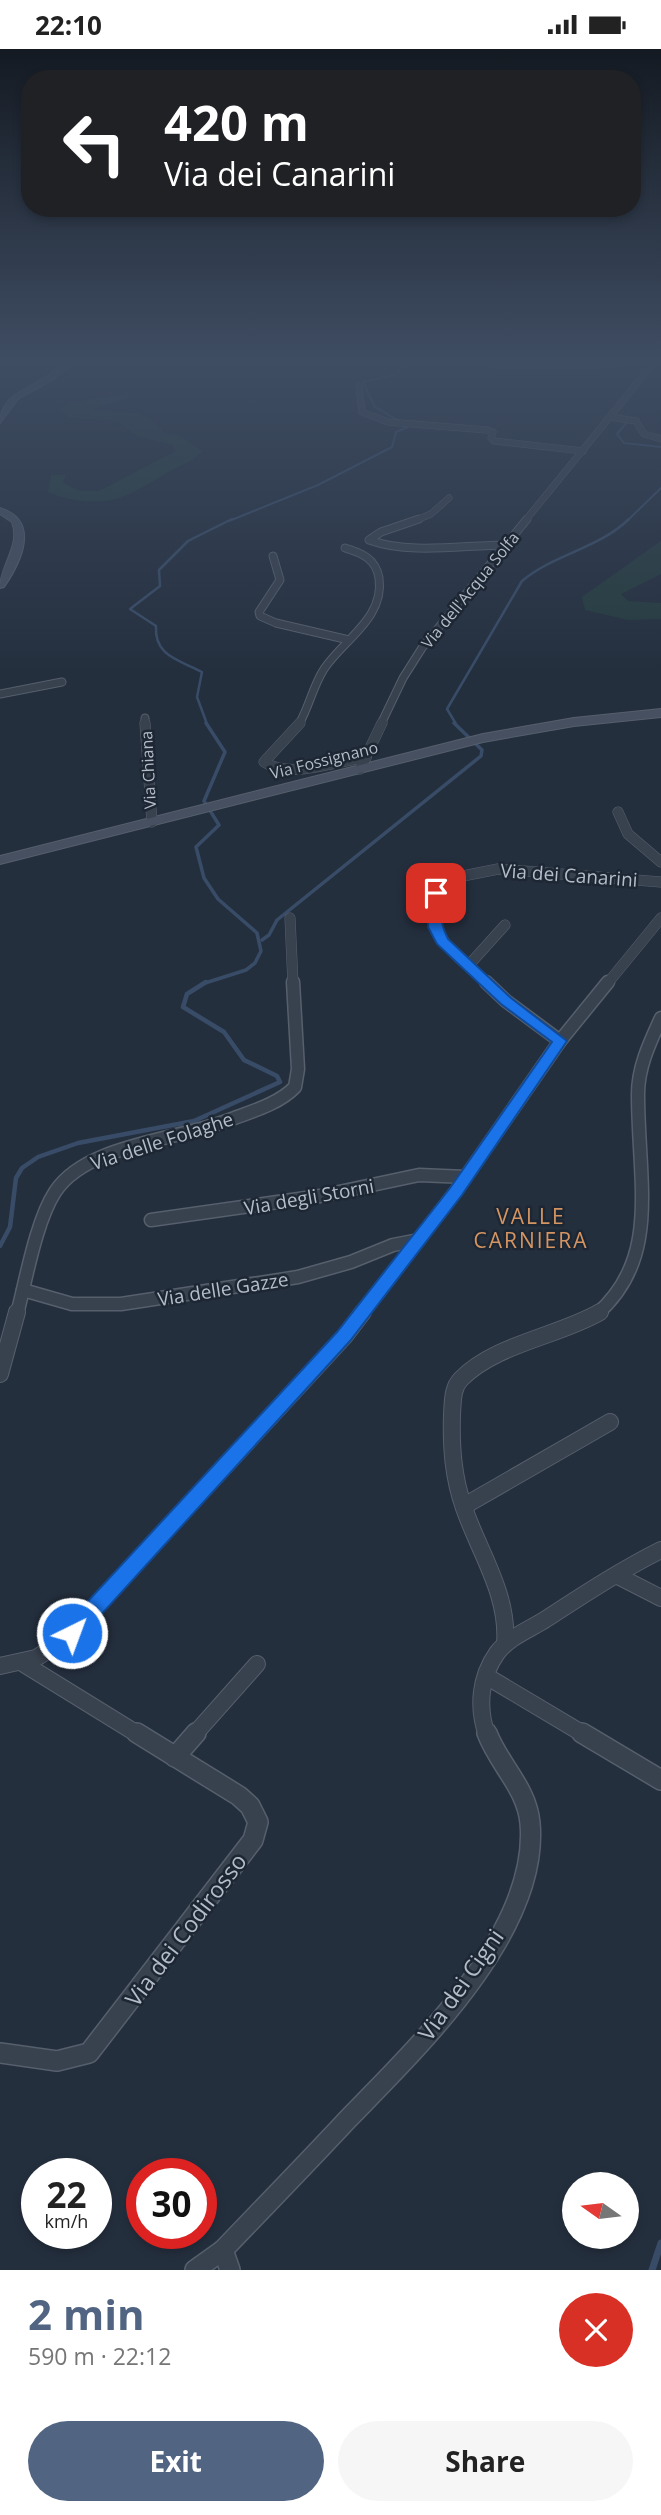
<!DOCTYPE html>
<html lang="en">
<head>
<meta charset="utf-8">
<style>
  :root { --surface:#fff; --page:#f6f6f6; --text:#222; --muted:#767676; --accent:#516482 }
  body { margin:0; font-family:"Open Sans",sans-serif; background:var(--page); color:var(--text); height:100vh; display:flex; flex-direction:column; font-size:26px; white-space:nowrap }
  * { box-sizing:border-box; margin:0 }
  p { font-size:23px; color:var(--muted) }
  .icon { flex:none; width:38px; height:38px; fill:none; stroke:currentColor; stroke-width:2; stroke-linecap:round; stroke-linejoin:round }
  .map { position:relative; height:2221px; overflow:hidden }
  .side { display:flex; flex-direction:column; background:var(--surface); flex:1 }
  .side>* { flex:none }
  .guide { position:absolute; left:21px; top:21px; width:620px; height:147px; border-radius:28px; box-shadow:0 4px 10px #0003; background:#202124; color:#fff; overflow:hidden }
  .needle { width:46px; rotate:284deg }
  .tools { position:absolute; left:562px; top:2123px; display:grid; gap:14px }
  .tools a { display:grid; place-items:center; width:77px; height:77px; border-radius:50%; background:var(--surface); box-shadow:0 4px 10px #0003; font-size:35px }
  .speed { position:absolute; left:21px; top:2109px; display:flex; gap:14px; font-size:35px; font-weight:700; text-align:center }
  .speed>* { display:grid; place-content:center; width:91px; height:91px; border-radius:50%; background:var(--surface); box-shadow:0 4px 10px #0003; line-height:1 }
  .speed small { font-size:18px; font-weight:400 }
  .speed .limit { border:10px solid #d22; background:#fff; color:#111 }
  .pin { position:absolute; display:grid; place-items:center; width:60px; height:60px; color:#fff; margin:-30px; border-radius:14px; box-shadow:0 4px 10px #0006 }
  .me { position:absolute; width:77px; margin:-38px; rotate:42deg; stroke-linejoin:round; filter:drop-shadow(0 0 5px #0008) }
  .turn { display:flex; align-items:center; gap:24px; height:147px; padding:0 28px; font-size:32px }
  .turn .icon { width:91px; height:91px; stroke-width:2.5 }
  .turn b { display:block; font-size:49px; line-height:60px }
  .round { display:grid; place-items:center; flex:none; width:74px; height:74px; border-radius:37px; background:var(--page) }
  .summary { display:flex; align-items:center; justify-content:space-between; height:119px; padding:0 28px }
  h1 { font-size:42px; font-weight:700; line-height:52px; color:var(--accent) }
  .button { display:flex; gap:14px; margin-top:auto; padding:14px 28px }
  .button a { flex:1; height:80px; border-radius:42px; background:var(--accent); color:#fff; font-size:28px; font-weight:700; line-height:80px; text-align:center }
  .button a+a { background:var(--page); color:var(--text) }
  .status { display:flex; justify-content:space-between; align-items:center; height:49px; padding:0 35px; background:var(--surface); direction:ltr }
  .status svg { height:19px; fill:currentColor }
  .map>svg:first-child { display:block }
  .green { fill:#263c3f }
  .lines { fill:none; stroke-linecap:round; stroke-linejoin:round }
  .stream-far4 { stroke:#394c67; stroke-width:2 }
  .stream-far3 { stroke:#394c67; stroke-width:2.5 }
  .stream-far2 { stroke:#394c67; stroke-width:3.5 }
  .stream-far1 { stroke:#394c67; stroke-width:4.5 }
  .stream { stroke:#394c67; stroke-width:7 }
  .street-far5-casing { stroke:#565f6c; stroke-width:7 }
  .street-far4-casing { stroke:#565f6c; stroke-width:9 }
  .street-far3-casing { stroke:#565f6c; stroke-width:11 }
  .street-far2-casing { stroke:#565f6c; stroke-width:15 }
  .street-far1-casing { stroke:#565f6c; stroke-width:18 }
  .street-casing { stroke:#565f6c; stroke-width:22 }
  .secondary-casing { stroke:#565f6c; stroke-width:2 }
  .street-far5 { stroke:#38414e; stroke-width:6 }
  .street-far4 { stroke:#38414e; stroke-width:7 }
  .street-far3 { stroke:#38414e; stroke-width:10 }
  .street-far2 { stroke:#38414e; stroke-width:12 }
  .street-far1 { stroke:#38414e; stroke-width:16 }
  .street { stroke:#38414e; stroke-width:19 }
  .secondary { fill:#465061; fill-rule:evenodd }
  .route { fill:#1a73e8; stroke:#114b97; stroke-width:2 }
  .labels { text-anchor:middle; stroke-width:5; stroke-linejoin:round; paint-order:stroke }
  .far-street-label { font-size:16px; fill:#b4bcc9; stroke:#1d2633 }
  .street-label { font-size:19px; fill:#b4bcc9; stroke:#1d2633 }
  .neighbourhood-label { font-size:21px; letter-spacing:2px; fill:#d59563; stroke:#1d2633 }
  .near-street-label { font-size:23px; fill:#b4bcc9; stroke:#1d2633 }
</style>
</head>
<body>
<div class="status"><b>22:10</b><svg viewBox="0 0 49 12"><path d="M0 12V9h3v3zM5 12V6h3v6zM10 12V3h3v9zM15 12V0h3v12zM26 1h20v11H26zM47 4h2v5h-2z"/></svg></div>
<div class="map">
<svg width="661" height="2221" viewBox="0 0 661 2221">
  <rect width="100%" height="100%" fill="#242f3e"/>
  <g class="green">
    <path d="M127,345l3,3 -41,13 48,3 16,7 11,13 14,2 24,16 -9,9c-26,10 -48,29 -74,38 -21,7 -52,3 -71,-6l3,-17h15l-3,8 17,8h19l77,-40 -3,-6 -36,-9 -20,-15 -48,-3 -9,-10 10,-5z"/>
    <polygon points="661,492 661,525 621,545 628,552 661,554 661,570 628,571 585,561 582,548"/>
  </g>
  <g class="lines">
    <g class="stream-far4">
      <polyline points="399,372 375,358 363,333 396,325 411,311"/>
      <polyline points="628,372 617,385 624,394 661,398"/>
      <polyline points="229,472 318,436 392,398 396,383 410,377"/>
      <polyline points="627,472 661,439"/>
    </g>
    <g class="stream-far3">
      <path d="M207,675l-10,-27 5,-25c-23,-12 -48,-16 -46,-46l-26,-17 30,-23 -1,-16 29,-29 44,-22"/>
      <path d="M456,675l-9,-15 75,-128c32,-27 76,-32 107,-62"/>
    </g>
    <g class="stream-far2">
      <polyline points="262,891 269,886 277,871 481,707 482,701 454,674"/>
      <polyline points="202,935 246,921 255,914 261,902 257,884 218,850 204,829 196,798 219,776 204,752 225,703 206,674"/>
    </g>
    <polyline class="stream-far1" points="0,1197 10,1178 16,1129 22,1119 38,1108 78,1094 194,1072 280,1033 277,1027 244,1011 224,983 183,958 187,945 206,933"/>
    <polyline class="stream" points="652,2221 661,2194"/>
    <defs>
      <g id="street-far5">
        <polyline points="490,316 606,316 641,311"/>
        <polyline points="359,337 362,363 388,373 487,381 493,383 491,389 494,392 583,402"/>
        <polyline points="610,368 636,372 644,385 661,390"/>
        <polyline points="414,472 431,465 449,449"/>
        <polyline points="525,472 656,311"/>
      </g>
      <g id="street-far4">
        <path d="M419,470l-38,13 -12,8c42,15 93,5 137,5"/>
        <polyline points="273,507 280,531 259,563 260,567 276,574 349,591"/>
        <polyline points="0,645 62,633"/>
        <polyline points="145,669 145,675"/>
        <path d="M299,675c10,-17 14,-38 25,-55 19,-29 61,-51 55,-91 -3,-19 -17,-25 -34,-30"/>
        <polyline points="381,675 403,629 422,599 527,470"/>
      </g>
      <g id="street-far3">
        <polyline points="145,674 152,773"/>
        <path d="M300,674l-36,39c27,18 72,-2 102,-4"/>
        <polyline points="360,720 382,674"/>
        <polyline points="618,763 628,785 661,813"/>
        <polyline points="290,869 293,935"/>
        <polyline points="468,917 505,876"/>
        <path d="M488,935c-29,-27 -63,-46 -52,-91l22,-16 40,-8 163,13"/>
        <polyline points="607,935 661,869"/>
      </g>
      <g id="street-far2">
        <polyline points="486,933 506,952 560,992"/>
        <polyline points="151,1171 320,1147 419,1126 466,1128"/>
        <polyline points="23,1241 72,1255 121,1255 298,1228 351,1213 393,1196 419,1191"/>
        <path d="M17,1265c9,-34 19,-93 38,-122 31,-48 123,-52 174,-72 21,-8 50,-16 66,-33l3,-18 -5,-87"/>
        <polyline points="362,1265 456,1142 560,992 608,933"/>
        <path d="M597,1265c64,-56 41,-132 41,-220 0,-27 12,-52 23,-76"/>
      </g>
      <g id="street-far1">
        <polyline points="0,1325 17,1263"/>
        <polyline points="464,1457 610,1373"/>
        <polyline points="616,1526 661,1549"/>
        <path d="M505,1595c4,-49 -25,-90 -41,-136 -11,-31 -13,-61 -12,-94 1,-12 0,-26 9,-35 34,-35 98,-43 139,-67"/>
        <polyline points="24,1615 139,1686"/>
        <polyline points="0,1617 36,1609 66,1590 344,1288 363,1263"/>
        <polyline points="486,1627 585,1686"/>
        <polyline points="194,1686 257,1615"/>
        <path d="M487,1686c-10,-28 -7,-58 10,-82 12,-16 32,-23 49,-34 37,-24 75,-49 115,-69"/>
      </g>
      <g id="street">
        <polyline points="582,1684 661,1731"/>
        <polyline points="175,1708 196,1684"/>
        <polyline points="0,2004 57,2012 89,2004 253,1791 258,1773 250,1757 239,1747 137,1684"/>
        <polyline points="223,2201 230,2221"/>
        <path d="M195,2221l28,-20c42,-44 84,-87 125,-131 68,-70 192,-188 182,-296 -3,-35 -31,-58 -43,-90"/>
      </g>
      <g id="secondary">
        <path d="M67,311h8l-21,19 -36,20 -18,24c0,-29 30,-34 49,-48 6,-5 12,-10 18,-15z"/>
        <path d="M0,459c41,13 21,54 4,79l-4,1c0,-23 21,-42 12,-66l-12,-8z"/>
        <polygon points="661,660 661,668 574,677 483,693 0,815 0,807 483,685 574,669"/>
      </g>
    </defs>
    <use href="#street-far5" class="street-far5-casing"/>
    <use href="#street-far4" class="street-far4-casing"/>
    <use href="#street-far3" class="street-far3-casing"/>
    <use href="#street-far2" class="street-far2-casing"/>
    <use href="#street-far1" class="street-far1-casing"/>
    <use href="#street" class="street-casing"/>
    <use href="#secondary" class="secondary-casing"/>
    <use href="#street-far5" class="street-far5"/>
    <use href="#street-far4" class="street-far4"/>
    <use href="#street-far3" class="street-far3"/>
    <use href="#street-far2" class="street-far2"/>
    <use href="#street-far1" class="street-far1"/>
    <use href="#street" class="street"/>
    <use href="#secondary" class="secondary"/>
  </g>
  <linearGradient id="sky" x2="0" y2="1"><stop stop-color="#141a22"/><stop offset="0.5" stop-color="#3f4d63"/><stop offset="1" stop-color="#3f4d63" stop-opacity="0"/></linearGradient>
  <rect width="661" height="622" fill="url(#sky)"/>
  <path class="route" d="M436,840l7,4c-5,16 -2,32 5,46l63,59 56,43 -105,154 -112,146 -271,298 -7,3 -8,-3 -3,-6 3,-6 273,-295 113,-144 102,-146 -51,-38 -64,-60 -9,-17 -1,-26 5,-11z"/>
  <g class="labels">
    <g class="far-street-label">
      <text transform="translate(470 541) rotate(-51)" y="6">Via dell'Acqua Solfa</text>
      <text transform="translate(324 711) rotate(-14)" y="6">Via Fossignano</text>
      <text transform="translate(148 721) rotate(-93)" y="6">Via Chiana</text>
    </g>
    <g class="street-label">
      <text transform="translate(569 826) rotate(4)" y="7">Via dei Canarini</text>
      <text transform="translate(162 1092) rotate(-18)" y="7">Via delle Folaghe</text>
      <text transform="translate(309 1148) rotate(-10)" y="7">Via degli Storni</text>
      <text transform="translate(223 1240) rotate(-9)" y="7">Via delle Gazze</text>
    </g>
    <g class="neighbourhood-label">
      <text x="531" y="1175">VALLE<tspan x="531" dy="24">CARNIERA</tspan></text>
    </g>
    <g class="near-street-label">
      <text transform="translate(186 1881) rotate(-53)" y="8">Via dei Codirosso</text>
      <text transform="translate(461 1936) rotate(-55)" y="8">Via dei Cigni</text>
    </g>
  </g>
</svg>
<div class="tools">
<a><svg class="needle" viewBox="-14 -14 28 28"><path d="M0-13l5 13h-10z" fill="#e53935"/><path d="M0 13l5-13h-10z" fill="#767676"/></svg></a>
</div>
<div class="speed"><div>22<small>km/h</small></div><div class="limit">30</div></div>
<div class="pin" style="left:436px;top:844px;background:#d93025"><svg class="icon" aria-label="arrive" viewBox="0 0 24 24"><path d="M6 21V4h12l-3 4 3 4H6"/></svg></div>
<svg class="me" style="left:72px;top:1584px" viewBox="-20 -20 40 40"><circle r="17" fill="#1a73e8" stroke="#fff" stroke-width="3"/><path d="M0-11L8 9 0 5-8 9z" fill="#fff"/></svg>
<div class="guide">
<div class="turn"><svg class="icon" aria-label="left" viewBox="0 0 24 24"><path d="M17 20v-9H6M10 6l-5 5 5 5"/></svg><div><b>420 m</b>Via dei Canarini</div></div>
</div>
</div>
<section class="side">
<div class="summary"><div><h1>2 min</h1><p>590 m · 22:12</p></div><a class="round" style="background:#d93025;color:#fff"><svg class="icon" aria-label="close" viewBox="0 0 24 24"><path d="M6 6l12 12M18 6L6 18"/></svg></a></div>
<div class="button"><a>Exit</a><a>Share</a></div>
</section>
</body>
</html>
